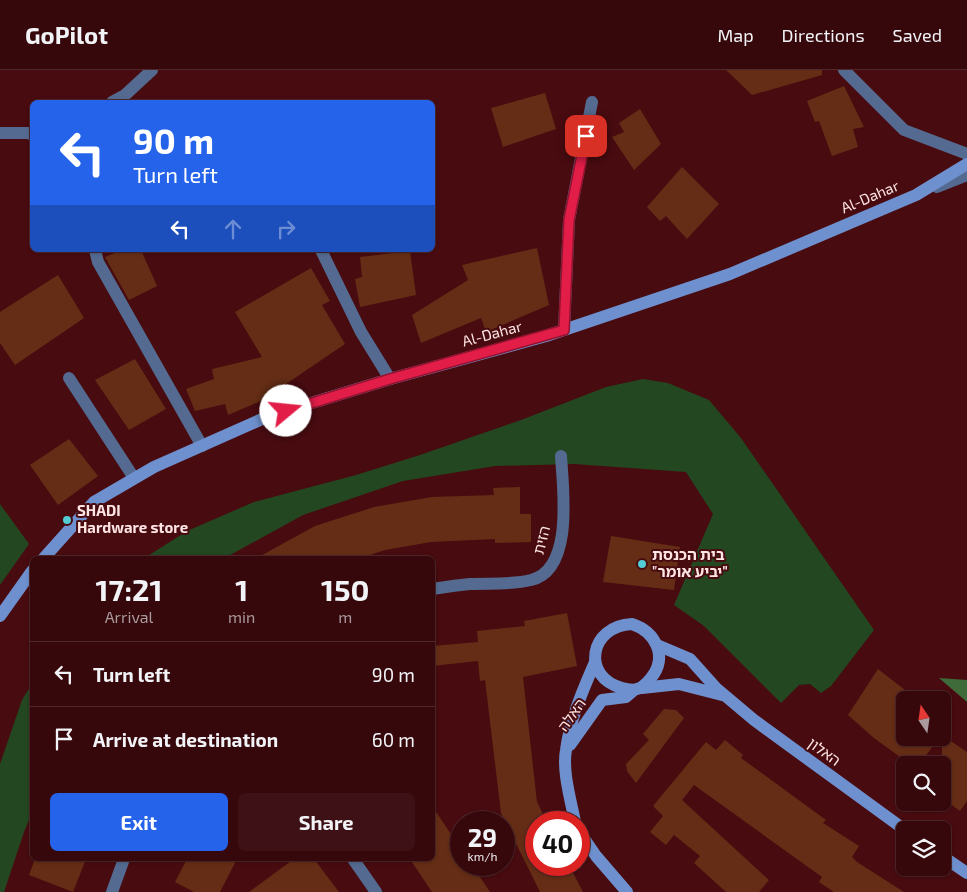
<!DOCTYPE html>
<html lang="en">
<head>
<meta charset="utf-8">
<style>
  :root { --surface:#36080c; --page:#3d1115; --text:#f1f3f6; --muted:#aa9a9d; --line:#50292d; --accent:#2563eb }
  body { margin:0; font-family:"Exo 2","Noto Sans Hebrew",sans-serif; background:var(--page); color:var(--text); height:100vh; display:flex; flex-direction:column; font-size:19px; white-space:nowrap }
  * { box-sizing:border-box; margin:0 }
  p { font-size:16px; color:var(--muted) }
  .icon { flex:none; width:28px; height:28px; fill:none; stroke:currentColor; stroke-width:2; stroke-linecap:round; stroke-linejoin:round }
  .map { position:relative; flex:1; overflow:hidden }
  .drawer { position:absolute; left:30px; top:486px; width:405px; height:305px; display:flex; flex-direction:column; background:var(--surface); border-radius:8px; box-shadow:0 1px 4px #0004,0 0 0 1px var(--line) }
  .drawer>* { flex:none }
  .guide { position:absolute; left:30px; top:30px; width:405px; height:152px; border-radius:8px; box-shadow:0 1px 4px #0004,0 0 0 1px var(--line); background:#2563eb; color:#fff; overflow:hidden }
  .needle { width:32px; rotate:347deg }
  .buttons { position:absolute; left:896px; top:621px; display:grid; gap:10px }
  .buttons a { display:grid; place-items:center; width:55px; height:55px; border-radius:8px; background:var(--surface); box-shadow:0 1px 4px #0004,0 0 0 1px var(--line); font-size:25px }
  .speed { position:absolute; left:450px; top:741px; display:flex; gap:10px; font-size:25px; font-weight:700; text-align:center }
  .speed>* { display:grid; place-content:center; width:65px; height:65px; border-radius:50%; background:var(--surface); box-shadow:0 1px 4px #0004,0 0 0 1px var(--line); line-height:1 }
  .speed small { font-size:12px; font-weight:400 }
  .speed .limit { border:8px solid #d22; background:#fff; color:#111 }
  .pin { position:absolute; display:grid; place-items:center; width:42px; height:42px; color:#fff; margin:-21px; border-radius:10px; box-shadow:0 2px 8px #0006 }
  .me { position:absolute; width:55px; margin:-28px; rotate:73deg; stroke-linejoin:round; filter:drop-shadow(0 0 4px #0008) }
  .turn { display:flex; align-items:center; gap:18px; height:105px; padding:0 20px; font-size:22px }
  .turn .icon { width:65px; height:65px; stroke-width:2.5 }
  .turn b { display:block; font-size:35px; line-height:42px }
  .lanes { display:flex; align-items:center; height:48px; padding:0 20px; background:#0003; justify-content:center; gap:25px; direction:ltr }
  .lanes .off { opacity:.35 }
  .eta { display:flex; justify-content:space-evenly; align-items:center; height:85px; text-align:center }
  .eta b { font-size:30px; font-weight:700; line-height:35px }
  .button { display:flex; gap:10px; margin-top:auto; padding:10px 20px }
  .button a { flex:1; height:58px; border-radius:8px; background:var(--accent); color:#fff; font-size:20px; font-weight:700; line-height:58px; text-align:center }
  .button a+a { background:var(--page); color:var(--text) }
  ul { padding:0; list-style:none }
  li { display:flex; align-items:center; gap:15px; height:65px; padding:0 20px; border-top:1px solid var(--line) }
  li div { flex:1 }
  li b { display:block; font-size:19px }
  li em { font-style:normal }
  header { display:flex; align-items:center; gap:30px; box-sizing:border-box; height:70px; padding:0 25px; background:var(--surface); border-bottom:1px solid var(--line) }
  header strong { font-size:24px }
  nav { display:flex; gap:28px; margin-inline-start:auto; font-size:18px }
  .map>svg:first-child { display:block }
  .green { fill:#234720 }
  .forest { fill:#3f6b3b }
  .building { fill:#652d15 }
  .lines { fill:none; stroke-linecap:round; stroke-linejoin:round }
  .street { stroke:#546a90; stroke-width:12 }
  .secondary { stroke:#6e90ce; stroke-width:12 }
  .route-casing { stroke:#92132f; stroke-width:12 }
  .route { stroke:#e11d48; stroke-width:9 }
  .poi-dot { fill:#52ccd5; stroke:#480b10; stroke-width:2 }
  .labels { text-anchor:middle; stroke-width:4; stroke-linejoin:round; paint-order:stroke }
  .street-label { font-size:15px; fill:#fee5e4; stroke:#480b10 }
  .poi-label { font-size:15px; font-weight:bold; fill:#fee5e4; stroke:#480b10; text-anchor:start }
</style>
</head>
<body>
<header>
<strong>GoPilot</strong>
<nav><a>Map</a><a>Directions</a><a>Saved</a></nav>
</header>
<div class="map">
<svg width="967" height="822" viewBox="0 0 967 822">
  <rect width="100%" height="100%" fill="#480b10"/>
  <g class="green">
    <polygon points="643,309 668,313 709,330 741,368 874,560 831,616 821,623 810,614 799,615 781,633 704,556 674,535 713,444 686,402 574,394 495,396 403,411 303,445 223,489 143,489 187,461 254,432 356,405 420,385 521,350 606,317"/>
    <polygon points="0,434 29,474 0,515"/>
    <polygon points="32,614 32,743 24,762 4,822 0,822 0,694 22,630"/>
  </g>
  <polygon class="forest" points="939,608 967,610 967,632"/>
  <g class="building">
    <polygon points="726,0 822,0 822,5 752,25"/>
    <polygon points="844,16 864,57 853,59 858,77 832,86 819,51 815,52 807,31"/>
    <polygon points="545,23 556,59 503,77 491,38"/>
    <polygon points="640,39 661,74 634,100 612,67 624,62 619,53"/>
    <polygon points="682,97 719,134 687,169 666,146 660,151 647,137"/>
    <polygon points="537,178 549,235 486,262 481,248 421,273 412,245 468,210 462,195"/>
    <polygon points="122,180 141,180 157,216 129,230 105,187"/>
    <polygon points="410,181 416,225 360,237 355,209 362,207 360,187"/>
    <polygon points="311,198 330,231 322,235 345,274 261,331 228,345 225,334 195,341 186,319 214,309 212,299 262,287 235,242"/>
    <polygon points="58,205 84,248 15,295 0,273 0,242"/>
    <polygon points="135,289 166,339 129,360 95,310"/>
    <polygon points="69,369 98,406 58,435 30,395"/>
    <polygon points="520,417 520,444 531,444 531,472 495,473 495,469 431,472 385,480 358,489 255,489 315,456 374,437 432,427 494,425 493,418"/>
    <polygon points="611,466 680,477 674,520 603,512"/>
    <polygon points="567,543 577,596 523,607 537,732 547,752 536,752 536,795 569,795 583,822 540,822 501,743 485,610 480,611 478,591 432,596 432,576 478,572 477,561 525,556 524,551"/>
    <polygon points="878,599 905,620 905,668 939,668 921,692 911,686 907,692 874,668 848,645"/>
    <polygon points="664,639 676,640 684,648 636,713 627,701 626,694 649,670 643,664"/>
    <polygon points="942,665 967,682 967,731 960,741 942,728"/>
    <polygon points="725,670 743,685 741,688 826,750 823,753 859,776 852,787 857,792 904,822 834,822 819,812 822,807 694,715 682,730 769,810 759,822 726,822 694,793 700,786 674,765 666,775 650,762 663,746 653,736 706,672 716,680"/>
    <polygon points="432,736 461,779 461,795 472,795 490,822 432,822 410,789 432,789"/>
    <polygon points="35,789 86,789 73,822 29,805"/>
    <polygon points="187,789 237,789 220,822 194,822 175,812"/>
    <polygon points="294,789 314,789 339,822 249,822"/>
  </g>
  <g class="lines">
    <g class="street">
      <polyline points="844,0 904,60 967,84"/>
      <polyline points="112,32 125,25 152,0"/>
      <polyline points="0,63 29,63 32,65"/>
      <polyline points="937,117 967,105"/>
      <polyline points="95,180 98,192 202,376"/>
      <polyline points="321,180 361,262 390,309"/>
      <polyline points="564,260 569,150 592,32"/>
      <polyline points="69,308 134,408"/>
      <path d="M432,519c13,-2 26,-4 38,-5 20,-1 41,1 61,-4 43,-10 32,-91 30,-124"/>
      <polyline points="353,789 376,822"/>
      <polyline points="112,822 124,789"/>
    </g>
    <g class="secondary">
      <polyline points="43,489 94,432 154,397 269,346 390,309 546,266 730,204 916,125 967,94"/>
      <polyline points="0,546 32,501"/>
      <path d="M632,554c24,8 36,33 19,54 -9,11 -15,14 -29,10 -41,-11 -33,-62 10,-64z"/>
      <polyline points="657,575 690,589 716,618 754,650 905,760"/>
      <polyline points="642,618 679,614 722,625"/>
      <polyline points="570,675 602,630 626,627 633,621"/>
      <path d="M575,752c-4,-21 -13,-51 -9,-72 4,-31 17,-60 29,-88"/>
      <polyline points="579,761 596,786 627,822"/>
      <polyline points="942,786 967,803"/>
    </g>
  </g>
  <g class="lines">
    <defs>
      <polyline id="route" points="286,341 390,309 564,260 569,150 586,66"/>
    </defs>
    <use href="#route" class="route-casing"/>
    <use href="#route" class="route"/>
  </g>
  <g class="poi-dot">
    <circle cx="67" cy="450" r="5"/>
    <circle cx="642" cy="494" r="5"/>
  </g>
  <g class="labels">
    <g class="street-label">
      <text transform="translate(870 127) rotate(-23)" y="5">Al-Dahar</text>
      <text transform="translate(492 264) rotate(-15)" y="5">Al-Dahar</text>
      <text transform="translate(542 470) rotate(-76)" y="5">הזית</text>
      <text transform="translate(572 645) rotate(-54)" y="5">האלה</text>
      <text transform="translate(824 682) rotate(36)" y="5">האלון</text>
    </g>
    <g class="poi-label">
      <text x="77" y="446">SHADI<tspan x="77" dy="17">Hardware store</tspan></text>
      <text x="652" y="490">בית הכנסת<tspan x="652" dy="17">"יביע אומר"</tspan></text>
    </g>
  </g>
</svg>
<div class="buttons">
<a><svg class="needle" viewBox="-14 -14 28 28"><path d="M0-13l5 13h-10z" fill="#e53935"/><path d="M0 13l5-13h-10z" fill="#aa9a9d"/></svg></a>
<a><svg class="icon" aria-label="search" viewBox="0 0 24 24"><circle cx="10" cy="10" r="6"/><path d="M15 15l6 6"/></svg></a>
<a><svg class="icon" aria-label="layers" viewBox="0 0 24 24"><path d="M12 4l9 5-9 5-9-5zM3 14l9 5 9-5"/></svg></a>
</div>
<div class="speed"><div>29<small>km/h</small></div><div class="limit">40</div></div>
<div class="pin" style="left:586px;top:66px;background:#d93025"><svg class="icon" aria-label="arrive" viewBox="0 0 24 24"><path d="M6 21V4h12l-3 4 3 4H6"/></svg></div>
<svg class="me" style="left:286px;top:341px" viewBox="-20 -20 40 40"><circle r="19" fill="#fff"/><path d="M0-13L10 11 0 6-10 11z" fill="#e11d48"/></svg>
<div class="guide">
<div class="turn"><svg class="icon" aria-label="left" viewBox="0 0 24 24"><path d="M17 20v-9H6M10 6l-5 5 5 5"/></svg><div><b>90 m</b>Turn left</div></div>
<div class="lanes"><svg class="icon" aria-label="left" viewBox="0 0 24 24"><path d="M17 20v-9H6M10 6l-5 5 5 5"/></svg><svg class="icon off" aria-label="ahead" viewBox="0 0 24 24"><path d="M12 20V5M6 11l6-6 6 6"/></svg><svg class="icon off" aria-label="right" viewBox="0 0 24 24"><path d="M7 20v-9h11M14 6l5 5-5 5"/></svg></div>
</div>
<section class="drawer">
<div class="eta">
<div><b>17:21</b><p>Arrival</p></div>
<div><b>1</b><p>min</p></div>
<div><b>150</b><p>m</p></div>
</div>
<ul>
<li><svg class="icon" aria-label="left" viewBox="0 0 24 24"><path d="M17 20v-9H6M10 6l-5 5 5 5"/></svg><div><b>Turn left</b></div><em>90 m</em></li>
<li><svg class="icon" aria-label="arrive" viewBox="0 0 24 24"><path d="M6 21V4h12l-3 4 3 4H6"/></svg><div><b>Arrive at destination</b></div><em>60 m</em></li>
</ul>
<div class="button"><a>Exit</a><a>Share</a></div>
</section>
</div>
</body>
</html>
